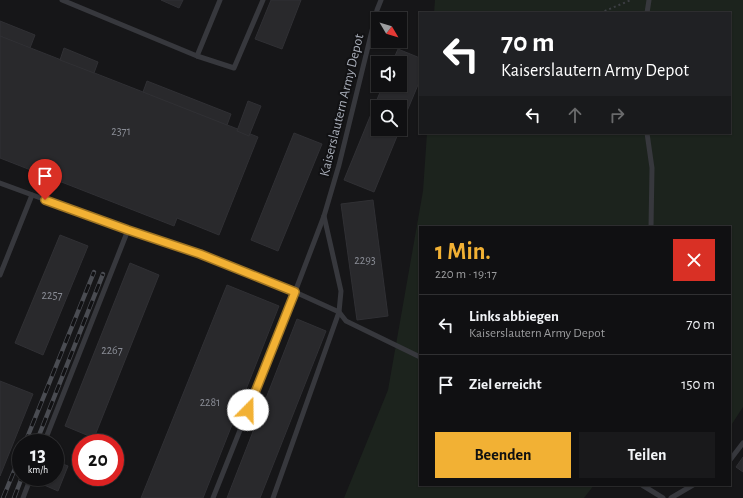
<!DOCTYPE html>
<html lang="de">
<head>
<meta charset="utf-8">
<style>
  :root { --surface:#101012; --page:#19191b; --text:#f1f3f6; --muted:#9c9d9f; --line:#303032; --accent:#f2b134 }
  body { margin:0; font-family:"Alegreya Sans",sans-serif; background:var(--page); color:var(--text); height:100vh; display:flex; flex-direction:column; font-size:15px; white-space:nowrap }
  * { box-sizing:border-box; margin:0 }
  p { font-size:13px; color:var(--muted) }
  .icon { flex:none; width:22px; height:22px; fill:none; stroke:currentColor; stroke-width:2; stroke-linecap:round; stroke-linejoin:round }
  .map { position:relative; flex:1; overflow:hidden }
  .panel { position:absolute; left:419px; top:226px; width:312px; height:260px; display:flex; flex-direction:column; background:var(--surface); border-radius:0px; box-shadow:0 1px 3px #0004,0 0 0 1px var(--line) }
  .panel>* { flex:none }
  .top-card { position:absolute; left:419px; top:12px; width:312px; height:122px; border-radius:0px; box-shadow:0 1px 3px #0004,0 0 0 1px var(--line); background:#202124; color:#fff; overflow:hidden }
  .needle { width:26px; rotate:128deg }
  .tools { position:absolute; left:371px; top:12px; display:grid; gap:8px }
  .tools a { display:grid; place-items:center; width:36px; height:36px; border-radius:0px; background:var(--surface); box-shadow:0 1px 3px #0004,0 0 0 1px var(--line); font-size:20px }
  .speed { position:absolute; left:12px; top:434px; display:flex; gap:8px; font-size:20px; font-weight:700; text-align:center }
  .speed>* { display:grid; place-content:center; width:52px; height:52px; border-radius:50%; background:var(--surface); box-shadow:0 1px 3px #0004,0 0 0 1px var(--line); line-height:1 }
  .speed small { font-size:10px; font-weight:400 }
  .speed .limit { border:6px solid #d22; background:#fff; color:#111 }
  .pin { position:absolute; display:grid; place-items:center; width:34px; height:34px; color:#fff; margin:-41px -17px; border-radius:50% 50% 50% 0; rotate:-45deg; box-shadow:0 0 4px #0007 }
  .pin .icon { rotate:45deg }
  .me { position:absolute; width:44px; margin:-22px; rotate:22deg; stroke-linejoin:round; filter:drop-shadow(0 0 3px #0008) }
  .turn { display:flex; align-items:center; gap:14px; height:84px; padding:0 16px; font-size:18px }
  .turn .icon { width:52px; height:52px; stroke-width:2.5 }
  .turn b { display:block; font-size:28px; line-height:34px }
  .lanes { display:flex; align-items:center; height:38px; padding:0 16px; background:#0003; justify-content:center; gap:20px; direction:ltr }
  .lanes .off { opacity:.35 }
  .round { display:grid; place-items:center; flex:none; width:42px; height:42px; border-radius:0px; background:var(--page) }
  .overview { display:flex; align-items:center; justify-content:space-between; height:68px; padding:0 16px }
  h1 { font-size:24px; font-weight:700; line-height:30px; color:var(--accent) }
  .primary-button { display:flex; gap:8px; margin-top:auto; padding:8px 16px }
  .primary-button a { flex:1; height:46px; border-radius:0px; background:var(--accent); color:#111; font-size:16px; font-weight:700; line-height:46px; text-align:center }
  .primary-button a+a { background:var(--page); color:var(--text) }
  ul { padding:0; list-style:none }
  li { display:flex; align-items:center; gap:12px; height:60px; padding:0 16px; border-top:1px solid var(--line) }
  li div { flex:1 }
  li b { display:block; font-size:15px }
  li em { font-style:normal }
  .map>svg:first-child { display:block }
  .green { fill:#1c231d }
  .building { fill:#29292c; stroke:#303034 }
  .lines { fill:none; stroke-linecap:round; stroke-linejoin:round }
  .path { stroke:#3d3f44; stroke-width:2; stroke-dasharray:2 3; stroke-linecap:butt }
  .lane { stroke:#37383d; stroke-width:5 }
  .rail-casing { stroke:#4a4c52; stroke-width:4.5 }
  .rail { stroke:#111113; stroke-width:3; stroke-dasharray:9; stroke-linecap:butt }
  .route-casing { stroke:#9d7322; stroke-width:10 }
  .route { stroke:#f2b134; stroke-width:7 }
  .labels { text-anchor:middle; stroke-width:4; stroke-linejoin:round; paint-order:stroke }
  .number-label { font-size:12px; fill:#888b94 }
  .street-label { font-size:14px; fill:#a8adb8; stroke:#111113 }
</style>
</head>
<body>
<div class="map">
<svg width="743" height="498" viewBox="0 0 743 498">
  <rect width="100%" height="100%" fill="#161618"/>
  <polygon class="green" points="435,0 743,0 743,407 730,427 730,227 420,227 420,485 594,485 584,498 344,498 388,390 423,191 427,133 730,133 730,13 434,13"/>
  <g class="building">
    <polygon points="161,0 183,0 179,8"/>
    <polygon points="271,0 301,0 282,49 255,39"/>
    <polygon points="0,21 35,35 30,48 0,36"/>
    <polygon points="0,36 258,137 219,235 177,218 174,226 0,158"/>
    <polygon points="64,48 98,62 94,73 60,60"/>
    <polygon points="398,49 420,58 420,80 400,128 400,107 378,107 378,129 400,129 374,192 344,180 383,85 400,85 400,63 392,63"/>
    <polygon points="147,81 231,114 227,125 143,92"/>
    <polygon points="248,101 261,106 249,136 237,131"/>
    <polygon points="294,133 322,144 278,251 251,240"/>
    <polygon points="373,200 388,316 357,320 341,204"/>
    <polygon points="60,235 88,246 43,355 15,343"/>
    <polygon points="130,263 159,275 94,438 65,426"/>
    <polygon points="227,285 279,306 203,498 141,498"/>
    <polygon points="297,319 326,331 260,498 227,498"/>
    <polygon points="0,381 33,394 0,476"/>
    <polygon points="743,457 743,472 736,467"/>
    <polygon points="55,461 68,466 58,491 44,485 47,477 55,477"/>
  </g>
  <g class="lines">
    <polyline class="path" points="600,13 631,0"/>
    <g class="lane">
      <polyline points="62,0 197,56"/>
      <polyline points="220,0 197,56 234,68 263,0"/>
      <polyline points="647,13 649,0"/>
      <polyline points="647,133 652,168 651,227"/>
      <polyline points="0,183 128,230 200,254 295,292 339,312 346,321 420,357"/>
      <polyline points="0,275 32,195"/>
      <polyline points="44,443 128,230"/>
      <polyline points="730,460 743,443"/>
      <polyline points="642,485 663,498"/>
      <polyline points="23,498 31,477"/>
      <polyline points="213,498 295,292 324,216 339,165 377,10 381,0"/>
      <polyline points="273,498 339,312 341,291 324,216"/>
      <polyline points="671,498 693,485"/>
    </g>
    <defs>
      <g id="rail">
        <polyline points="25,443 94,272"/>
        <polyline points="36,443 103,274"/>
        <polyline points="3,498 21,454"/>
        <polyline points="14,498 22,477"/>
      </g>
    </defs>
    <use href="#rail" class="rail-casing"/>
    <use href="#rail" class="rail"/>
  </g>
  <g class="lines">
    <defs>
      <polyline id="route" points="45,200 128,230 200,254 295,292 248,410"/>
    </defs>
    <use href="#route" class="route-casing"/>
    <use href="#route" class="route"/>
  </g>
  <g class="labels">
    <g class="number-label">
      <text x="121" y="135">2371</text>
      <text x="365" y="264">2293</text>
      <text x="52" y="299">2257</text>
      <text x="112" y="354">2267</text>
      <text x="210" y="406">2281</text>
    </g>
    <g class="street-label">
      <text transform="translate(341 105) rotate(-76)" y="5">Kaiserslautern Army Depot</text>
    </g>
  </g>
</svg>
<div class="tools">
<a><svg class="needle" viewBox="-14 -14 28 28"><path d="M0-13l5 13h-10z" fill="#e53935"/><path d="M0 13l5-13h-10z" fill="#9c9d9f"/></svg></a>
<a><svg class="icon" aria-label="sound" viewBox="0 0 24 24"><path d="M4 9h4l5-4v14l-5-4H4zM17 9q2 3 0 6"/></svg></a>
<a><svg class="icon" aria-label="search" viewBox="0 0 24 24"><circle cx="10" cy="10" r="6"/><path d="M15 15l6 6"/></svg></a>
</div>
<div class="speed"><div>13<small>km/h</small></div><div class="limit">20</div></div>
<div class="pin" style="left:45px;top:200px;background:#d93025"><svg class="icon" aria-label="arrive" viewBox="0 0 24 24"><path d="M6 21V4h12l-3 4 3 4H6"/></svg></div>
<svg class="me" style="left:248px;top:410px" viewBox="-20 -20 40 40"><circle r="19" fill="#fff"/><path d="M0-13L10 11 0 6-10 11z" fill="#f2b134"/></svg>
<div class="top-card">
<div class="turn"><svg class="icon" aria-label="left" viewBox="0 0 24 24"><path d="M17 20v-9H6M10 6l-5 5 5 5"/></svg><div><b>70 m</b>Kaiserslautern Army Depot</div></div>
<div class="lanes"><svg class="icon" aria-label="left" viewBox="0 0 24 24"><path d="M17 20v-9H6M10 6l-5 5 5 5"/></svg><svg class="icon off" aria-label="ahead" viewBox="0 0 24 24"><path d="M12 20V5M6 11l6-6 6 6"/></svg><svg class="icon off" aria-label="right" viewBox="0 0 24 24"><path d="M7 20v-9h11M14 6l5 5-5 5"/></svg></div>
</div>
<section class="panel">
<div class="overview"><div><h1>1 Min.</h1><p>220 m · 19:17</p></div><a class="round" style="background:#d93025;color:#fff"><svg class="icon" aria-label="close" viewBox="0 0 24 24"><path d="M6 6l12 12M18 6L6 18"/></svg></a></div>
<ul>
<li><svg class="icon" aria-label="left" viewBox="0 0 24 24"><path d="M17 20v-9H6M10 6l-5 5 5 5"/></svg><div><b>Links abbiegen</b><p>Kaiserslautern Army Depot</p></div><em>70 m</em></li>
<li><svg class="icon" aria-label="arrive" viewBox="0 0 24 24"><path d="M6 21V4h12l-3 4 3 4H6"/></svg><div><b>Ziel erreicht</b></div><em>150 m</em></li>
</ul>
<div class="primary-button"><a>Beenden</a><a>Teilen</a></div>
</section>
</div>
</body>
</html>
